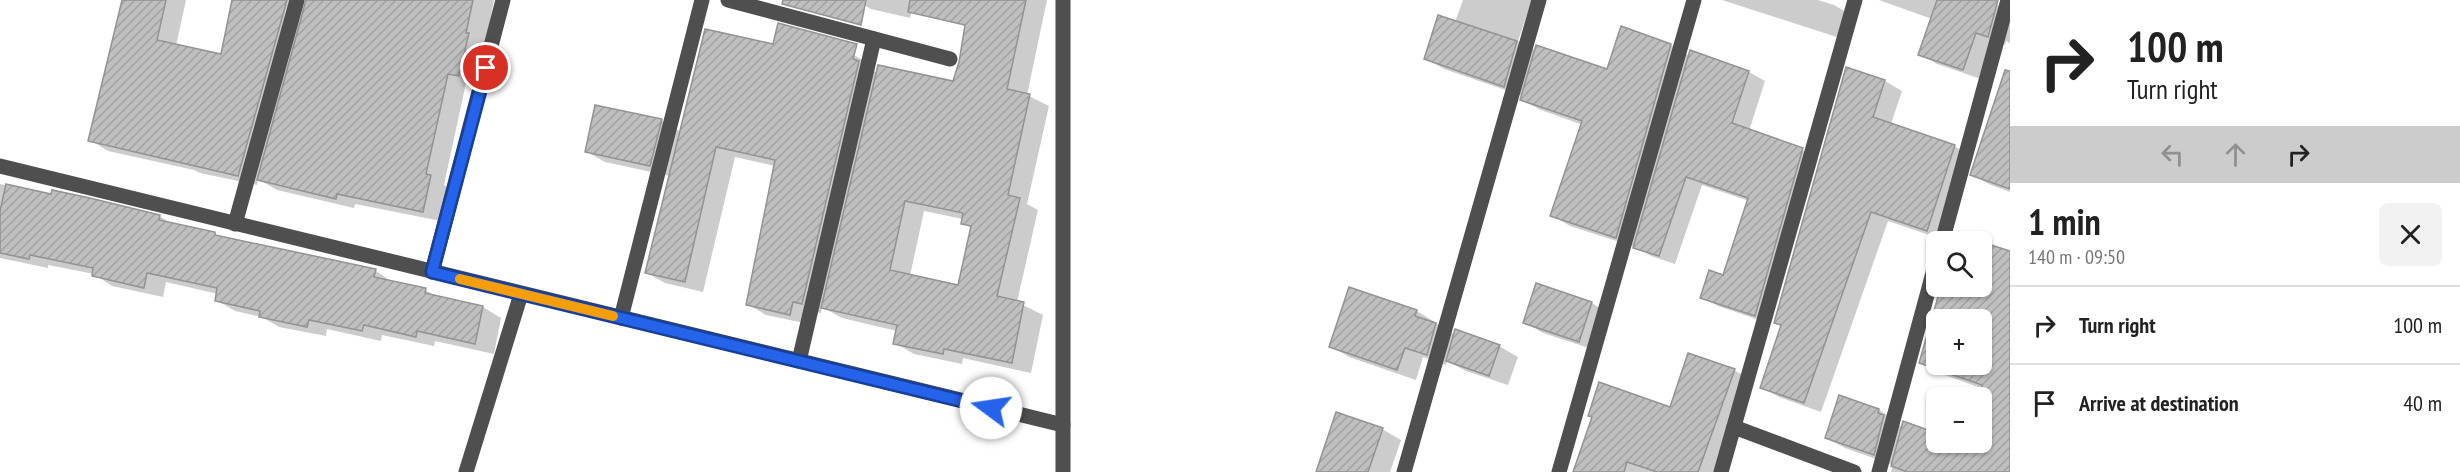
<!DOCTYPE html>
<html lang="en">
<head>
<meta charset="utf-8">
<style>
  :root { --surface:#fff; --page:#f2f2f2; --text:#222; --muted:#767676; --line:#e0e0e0 }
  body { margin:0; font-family:"PT Sans Narrow",sans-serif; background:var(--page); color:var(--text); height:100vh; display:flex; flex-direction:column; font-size:22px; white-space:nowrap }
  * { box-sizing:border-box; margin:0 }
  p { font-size:20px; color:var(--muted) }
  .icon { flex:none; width:33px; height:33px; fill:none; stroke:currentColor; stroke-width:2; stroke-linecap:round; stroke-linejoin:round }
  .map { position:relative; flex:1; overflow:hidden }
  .side { display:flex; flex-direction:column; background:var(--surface); width:450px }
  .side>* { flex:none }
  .banner { background:#fff; color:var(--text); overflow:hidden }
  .fabs { position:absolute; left:1926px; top:231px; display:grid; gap:12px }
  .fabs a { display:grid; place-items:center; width:66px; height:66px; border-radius:9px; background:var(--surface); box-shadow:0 2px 4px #0004; font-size:30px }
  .pin { position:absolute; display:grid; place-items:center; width:51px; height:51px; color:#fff; margin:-26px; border:3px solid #fff; border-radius:50%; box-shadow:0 2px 6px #0007 }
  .me { position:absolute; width:66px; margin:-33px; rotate:284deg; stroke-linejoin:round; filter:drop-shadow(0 0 4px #0008) }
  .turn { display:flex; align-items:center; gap:21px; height:126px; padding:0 18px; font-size:27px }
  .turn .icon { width:78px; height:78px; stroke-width:2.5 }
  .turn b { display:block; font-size:42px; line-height:51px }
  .lanes { display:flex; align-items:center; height:57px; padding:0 18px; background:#0003; justify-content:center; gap:30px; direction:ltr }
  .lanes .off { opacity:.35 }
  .round { display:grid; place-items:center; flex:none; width:63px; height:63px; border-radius:9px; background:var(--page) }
  .head { display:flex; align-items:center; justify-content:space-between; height:102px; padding:0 18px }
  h1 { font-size:36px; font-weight:700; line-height:45px }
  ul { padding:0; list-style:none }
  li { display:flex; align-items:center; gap:18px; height:78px; padding:0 18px; border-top:2px solid var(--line) }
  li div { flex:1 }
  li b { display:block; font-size:22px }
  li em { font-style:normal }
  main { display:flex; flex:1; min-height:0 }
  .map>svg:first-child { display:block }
  .shadow { fill:#0003; fill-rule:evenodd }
  .building { fill:url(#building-hatch); stroke:#939393; stroke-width:1.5; fill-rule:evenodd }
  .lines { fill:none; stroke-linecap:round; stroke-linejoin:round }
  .minor { stroke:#4f4f4f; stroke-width:15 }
  .route-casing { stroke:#184099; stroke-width:15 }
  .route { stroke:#2563eb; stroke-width:10 }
  .slow { stroke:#f59e0b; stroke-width:10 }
</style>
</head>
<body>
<main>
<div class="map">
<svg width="2010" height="472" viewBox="0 0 2010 472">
  <defs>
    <pattern id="building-hatch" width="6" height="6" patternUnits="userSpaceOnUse" patternTransform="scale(1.5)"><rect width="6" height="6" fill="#bfbfbf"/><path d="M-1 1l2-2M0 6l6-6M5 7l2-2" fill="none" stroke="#a2a2a2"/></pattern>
  </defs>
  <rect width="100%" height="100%" fill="#fff"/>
  <g class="shadow">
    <polygon points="123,0 186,0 176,46 222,56 235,0 494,0 477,86 466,83 444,185 448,187 441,221 355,204 354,208 277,190 258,179 257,185 200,173 194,170 108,151 90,140"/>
    <path d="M846,0h201l-20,95 22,11 -22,98 11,6 -21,92 26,13 -12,58 -68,-15 -1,6 -48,-10 -19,-11 2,-12 -55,-13 -20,-11 -1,6 -10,-2 -2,13 -43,-9 -19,-11 28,-138 -40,-9 -32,135 -38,-9 -18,-10 23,-97 -65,-14 -18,-10 74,-32 20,12 93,-86 80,9 19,11 -1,4 6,3 76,9 7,-21 5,-34 -7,-4 -47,-12 -2,7 -39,-9 -11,-6zM924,211l39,8 -1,4 10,5 -12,59 -50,-11z"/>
    <polygon points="1463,0 1532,0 1518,41 1536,51 1608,71 1622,28 1671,45 1690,56 1691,52 1749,72 1765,81 1749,131 1802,150 1818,159 1771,324 1718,306 1701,297 1723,277 1749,201 1702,185 1675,264 1651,256 1635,247 1570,226 1552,215 1583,125 1541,110 1522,100 1523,96 1444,69 1425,58 1455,22"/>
    <polygon points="1722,0 1818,0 1834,5 1851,15 1843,39"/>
    <polygon points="1879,0 1986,0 2010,11 2010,43 2006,41 2005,45 1993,41 1981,79 1937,64 1920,54 1932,19"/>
    <polygon points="1847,69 1885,81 1902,91 1891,124 1954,146 1972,156 1944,240 1888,221 1821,412 1779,397 1761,387 1782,326 1775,322"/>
    <polygon points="2010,117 2010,192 1991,185 1972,175"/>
    <polygon points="0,184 159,216 173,224 215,234 222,238 376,271 394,283 425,290 439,298 483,307 501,318 494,354 435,341 434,346 382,335 381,341 327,329 326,336 279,327 262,317 235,311 216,300 218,294 166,282 163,297 112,286 94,274 48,265 48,268 0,258"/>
    <path d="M1982,243l28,10v219h-119l2,-7 -48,-17 -19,-10 53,-28 18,11 -1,3 7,3 1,-4 32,11v8h46v-44h-8l4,-11 -39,-14 -19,-10 23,-77h39zM1936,320h46v44h-46z"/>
    <polygon points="1537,285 1592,303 1610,314 1598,351 1543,333 1524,322"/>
    <polygon points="1350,289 1417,311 1455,335 1499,346 1518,357 1508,385 1466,371 1447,361 1446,365 1423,357 1416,380 1349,357 1331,346"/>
    <polygon points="1734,370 1753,381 1720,472 1597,472 1671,408"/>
    <polygon points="1382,429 1401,440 1390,472 1318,472"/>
  </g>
  <g class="building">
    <polygon points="122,0 166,0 157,40 221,54 232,0 287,0 238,176 88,141"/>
    <polygon points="306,0 473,0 466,33 469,33 459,76 448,74 426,174 431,175 423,212 337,194 336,199 257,180"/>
    <polygon points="783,0 866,0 861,25 782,4"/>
    <path d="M910,0h116l-19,89 23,5 -22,101 12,3 -23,98 27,6 -12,61 -68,-14 -1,5 -50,-10 4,-19 -76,-17 57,-243 75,16 6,-19 6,-37 -57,-13zM905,201l58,12 -2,11 10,2 -13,59 -68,-15z"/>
    <polygon points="1937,0 1998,0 1988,37 1976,33 1963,70 1918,55"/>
    <polygon points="1438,15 1517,41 1504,87 1424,59"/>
    <polygon points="778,23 857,44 853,59 859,61 802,304 793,302 790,315 746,305 775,160 716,147 685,282 645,273 705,29 773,44"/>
    <polygon points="1621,26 1671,44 1616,238 1550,216 1582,121 1520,100 1536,45 1607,69"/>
    <polygon points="1690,50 1749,71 1732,123 1803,148 1755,316 1700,298 1709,270 1723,275 1748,198 1686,177 1659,256 1633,248"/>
    <polygon points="1846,67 1885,80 1873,117 1955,145 1927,231 1871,212 1804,403 1760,388 1781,325 1774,323"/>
    <polygon points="2005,70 2010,71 2010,189 1970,175"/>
    <polygon points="595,105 662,119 650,166 585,152"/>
    <polygon points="6,184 51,194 52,190 90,198 160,215 159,220 215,232 215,235 376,269 374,277 426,288 425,293 483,306 475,344 417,331 416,337 364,325 362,331 309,320 307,327 259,317 260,311 215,301 217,288 147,273 144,288 92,276 93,268 30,255 29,259 0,253 0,211"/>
    <polygon points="1955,233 1981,242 1952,242"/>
    <path d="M1982,242l28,9v221h-103l-16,-6 12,-45 33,12v9h30l16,6v-63l-63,-22 22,-77h41zM1936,320h46v44h-46z"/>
    <polygon points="1536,283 1592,302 1579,342 1523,323"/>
    <polygon points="1349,287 1417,310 1415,316 1436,323 1427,355 1405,348 1397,370 1329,347"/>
    <polygon points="1455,329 1500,345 1489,376 1446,361"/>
    <polygon points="1688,353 1735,369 1698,472 1657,472 1627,462 1624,472 1573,472 1592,417 1588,416 1599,382 1670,407"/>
    <polygon points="1839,395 1879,409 1878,413 1884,415 1874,455 1825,438"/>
    <polygon points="1336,412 1383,428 1368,472 1316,472"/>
  </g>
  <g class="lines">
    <g class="minor">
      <polyline points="728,0 950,59"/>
      <polyline points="1063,0 1063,472"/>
      <polyline points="0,166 1063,425"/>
      <polyline points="235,224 297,0"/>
      <polyline points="1942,242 2008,0"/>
      <polyline points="432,272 503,0"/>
      <polyline points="621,318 702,0"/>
      <polyline points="799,361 874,39"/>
      <polyline points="1734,427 1854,472"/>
      <polyline points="466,472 521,294"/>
      <polyline points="1404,472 1539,0"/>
      <polyline points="1559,472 1694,0"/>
      <polyline points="1721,472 1855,0"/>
      <polyline points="1879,472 1936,262"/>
    </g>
  </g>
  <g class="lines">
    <defs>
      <polyline id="route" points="486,68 432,272 991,408"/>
    </defs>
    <use href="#route" class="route-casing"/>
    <use href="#route" class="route"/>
    <polyline class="slow" points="460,279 613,316"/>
  </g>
</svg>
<div class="fabs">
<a><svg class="icon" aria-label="search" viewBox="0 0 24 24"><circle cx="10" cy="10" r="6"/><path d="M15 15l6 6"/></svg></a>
<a>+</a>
<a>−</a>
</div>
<div class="pin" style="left:486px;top:68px;background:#d93025"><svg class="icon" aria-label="arrive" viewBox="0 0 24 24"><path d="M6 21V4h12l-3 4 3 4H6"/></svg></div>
<svg class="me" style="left:991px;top:408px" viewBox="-20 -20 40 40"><circle r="19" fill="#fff"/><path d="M0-13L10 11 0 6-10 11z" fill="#2563eb"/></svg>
</div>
<section class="side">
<div class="banner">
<div class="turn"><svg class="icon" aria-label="right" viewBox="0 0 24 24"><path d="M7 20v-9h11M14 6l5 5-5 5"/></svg><div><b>100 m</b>Turn right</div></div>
<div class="lanes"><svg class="icon off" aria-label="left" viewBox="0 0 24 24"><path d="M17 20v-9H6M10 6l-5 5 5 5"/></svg><svg class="icon off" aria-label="ahead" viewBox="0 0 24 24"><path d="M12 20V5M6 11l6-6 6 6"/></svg><svg class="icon" aria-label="right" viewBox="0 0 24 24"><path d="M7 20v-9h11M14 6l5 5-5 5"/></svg></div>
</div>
<div class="head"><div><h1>1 min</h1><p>140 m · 09:50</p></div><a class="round"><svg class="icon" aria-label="close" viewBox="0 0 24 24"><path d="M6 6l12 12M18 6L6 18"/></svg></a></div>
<ul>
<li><svg class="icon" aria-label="right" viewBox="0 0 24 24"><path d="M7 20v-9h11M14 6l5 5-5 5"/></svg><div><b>Turn right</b></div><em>100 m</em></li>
<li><svg class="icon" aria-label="arrive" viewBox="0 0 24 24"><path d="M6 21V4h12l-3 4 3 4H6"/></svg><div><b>Arrive at destination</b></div><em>40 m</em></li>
</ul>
</section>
</main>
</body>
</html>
